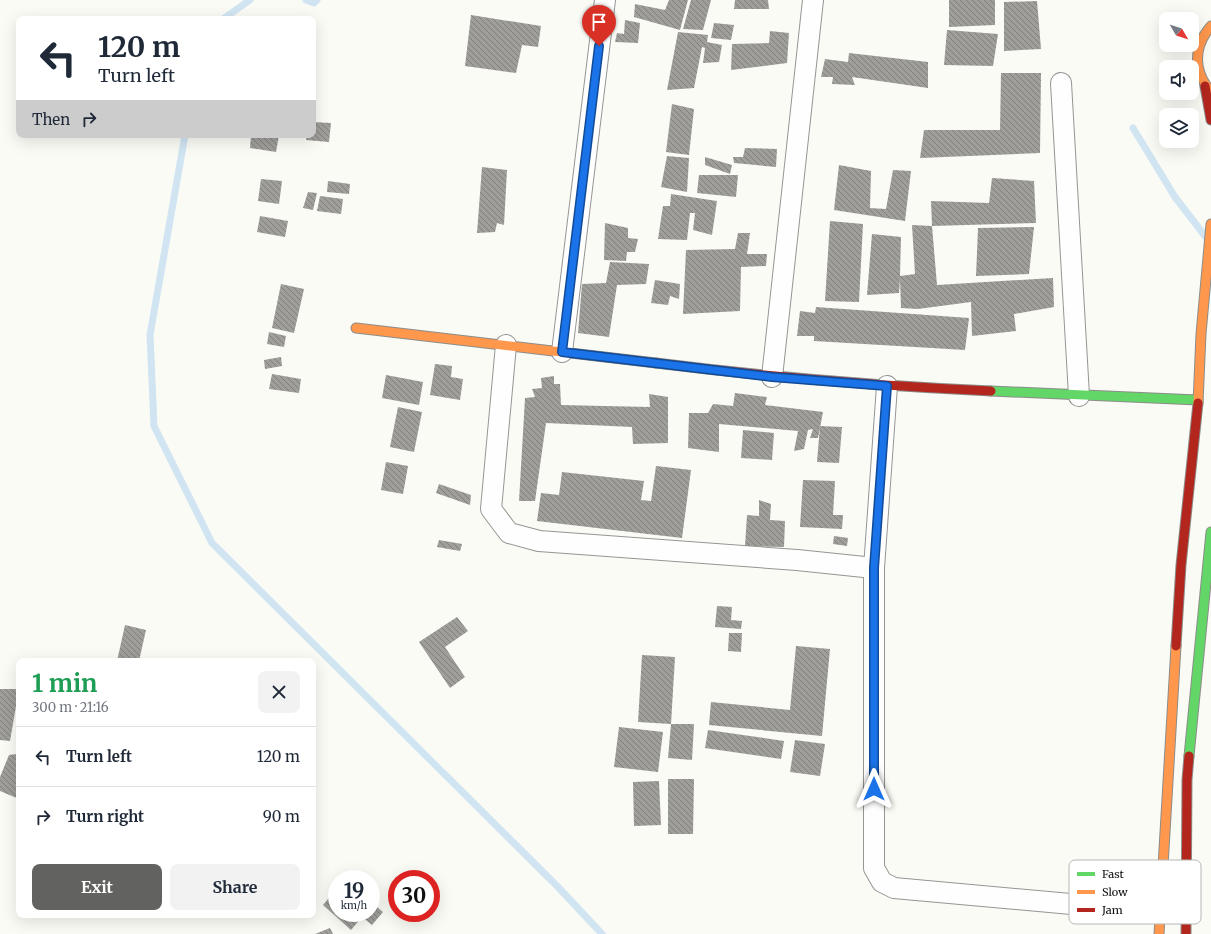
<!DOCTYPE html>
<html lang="en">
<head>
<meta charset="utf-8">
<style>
  :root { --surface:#fff; --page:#f2f2f3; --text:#1f2937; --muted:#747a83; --line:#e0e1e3; --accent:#626260 }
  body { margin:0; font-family:Merriweather,serif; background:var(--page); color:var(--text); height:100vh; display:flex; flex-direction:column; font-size:15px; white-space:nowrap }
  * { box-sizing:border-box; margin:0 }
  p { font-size:13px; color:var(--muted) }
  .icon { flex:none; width:22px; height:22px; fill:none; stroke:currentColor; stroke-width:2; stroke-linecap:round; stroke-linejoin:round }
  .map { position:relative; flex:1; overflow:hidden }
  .drawer { position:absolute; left:16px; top:658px; width:300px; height:260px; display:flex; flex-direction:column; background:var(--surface); border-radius:8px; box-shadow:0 4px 16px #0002 }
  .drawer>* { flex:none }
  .top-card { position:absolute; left:16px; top:16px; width:300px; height:122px; border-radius:8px; box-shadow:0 4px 16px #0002; background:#fff; color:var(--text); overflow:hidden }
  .needle { width:26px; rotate:129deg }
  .fabs { position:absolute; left:1159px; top:12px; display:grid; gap:8px }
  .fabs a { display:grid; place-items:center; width:40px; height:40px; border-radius:8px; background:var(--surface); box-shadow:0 4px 16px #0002; font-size:20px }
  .speed { position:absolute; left:328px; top:870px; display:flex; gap:8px; font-size:20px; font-weight:700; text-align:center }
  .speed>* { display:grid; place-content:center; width:52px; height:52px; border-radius:50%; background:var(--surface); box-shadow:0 4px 16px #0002; line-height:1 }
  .speed small { font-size:10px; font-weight:400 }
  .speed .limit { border:6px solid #d22; background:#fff; color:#111 }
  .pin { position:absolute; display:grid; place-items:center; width:34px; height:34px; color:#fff; margin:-41px -17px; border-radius:50% 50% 50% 0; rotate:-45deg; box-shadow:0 0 4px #0007 }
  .pin .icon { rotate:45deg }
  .me { position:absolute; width:44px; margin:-22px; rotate:0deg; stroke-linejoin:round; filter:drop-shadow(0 0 3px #0008) }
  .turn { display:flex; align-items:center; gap:14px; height:84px; padding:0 16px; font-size:18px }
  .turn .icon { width:52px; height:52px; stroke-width:2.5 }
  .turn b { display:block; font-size:28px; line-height:34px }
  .then { display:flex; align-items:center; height:38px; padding:0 16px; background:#0003; gap:8px; font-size:15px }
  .round { display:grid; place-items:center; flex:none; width:42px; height:42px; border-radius:8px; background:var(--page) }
  .summary { display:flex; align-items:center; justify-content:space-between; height:68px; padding:0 16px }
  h1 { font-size:24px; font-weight:700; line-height:30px; color:#1e9e55 }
  .primary-button { display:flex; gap:8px; margin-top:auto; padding:8px 16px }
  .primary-button a { flex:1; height:46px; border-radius:8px; background:var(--accent); color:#fff; font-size:16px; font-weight:700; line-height:46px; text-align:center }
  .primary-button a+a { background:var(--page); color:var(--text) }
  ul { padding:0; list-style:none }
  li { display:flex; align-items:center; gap:12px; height:60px; padding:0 16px; border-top:1px solid var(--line) }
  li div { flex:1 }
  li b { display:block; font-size:15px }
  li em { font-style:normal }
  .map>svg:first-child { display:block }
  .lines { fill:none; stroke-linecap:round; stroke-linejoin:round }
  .stream { stroke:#d0e4f2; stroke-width:7 }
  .building { fill:url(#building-back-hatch) }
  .street-casing { stroke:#959593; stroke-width:22 }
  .fast-casing { stroke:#8c8c8a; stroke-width:11 }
  .slow-casing { stroke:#8c8c8a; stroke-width:11 }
  .jam-casing { stroke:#8c8c8a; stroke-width:11 }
  .street { stroke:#fefefe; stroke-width:20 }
  .fast { stroke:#63d668; stroke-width:9 }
  .slow { stroke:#ff974d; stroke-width:9 }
  .jam { stroke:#b3261e; stroke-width:9 }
  .route-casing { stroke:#114b97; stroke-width:10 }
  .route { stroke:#1a73e8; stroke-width:7 }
  .key { fill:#fff; stroke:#b7b7b7; stroke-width:1 }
  .key-label { font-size:11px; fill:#0f0f0f }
</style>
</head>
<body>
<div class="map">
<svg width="1211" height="934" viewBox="0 0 1211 934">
  <defs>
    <pattern id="building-back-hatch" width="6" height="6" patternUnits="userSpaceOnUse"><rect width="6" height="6" fill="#9f9e9b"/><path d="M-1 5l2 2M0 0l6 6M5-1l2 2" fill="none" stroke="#807f7d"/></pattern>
  </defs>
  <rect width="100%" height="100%" fill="#fbfbf6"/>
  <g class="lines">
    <g class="stream">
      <polyline points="306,0 314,3 317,0"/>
      <polyline points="223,19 250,0"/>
      <polyline points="1133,128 1175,197 1205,236"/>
      <polyline points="185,135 150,335 154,426 212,543 558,887 602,934"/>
    </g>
  </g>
  <g class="building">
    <polygon points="669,0 688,0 680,30 634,17 635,4 665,10"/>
    <polygon points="691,0 711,0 703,30 683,29"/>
    <polygon points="735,0 768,0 769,9 734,9"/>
    <polygon points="949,0 995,0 995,25 949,27"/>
    <polygon points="1037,1 1041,49 1004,51 1004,2"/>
    <polygon points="471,15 541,26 538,47 522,45 516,73 465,66"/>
    <polygon points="625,20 640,23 638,43 615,42 617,33 624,34"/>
    <polygon points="714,23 734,25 731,40 711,38"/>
    <polygon points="947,30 998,34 993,66 944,65"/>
    <polygon points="770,31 789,33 787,63 731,70 732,44 769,43"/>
    <polygon points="678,32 708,35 707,42 722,45 719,62 703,63 705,48 702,47 694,88 667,90"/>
    <polygon points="849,53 928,62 928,88 852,77 855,85 832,84 833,77 821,77 825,59 848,62"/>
    <polygon points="1001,73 1041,73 1040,153 920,158 924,130 1000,130"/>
    <polygon points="672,104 694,109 689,155 666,152"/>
    <polygon points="313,122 331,123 329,142 306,140 307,135 313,135"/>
    <polygon points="251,135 279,135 276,152 250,148"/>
    <polygon points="745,148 777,149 776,167 734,163 733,157 743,157"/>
    <polygon points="667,156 689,158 687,192 661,187"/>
    <polygon points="705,157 732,165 730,174 705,165"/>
    <polygon points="839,165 871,171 870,208 886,209 893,170 911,171 905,221 834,210"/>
    <polygon points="482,167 507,170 504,225 497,223 495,232 477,233"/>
    <polygon points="699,175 738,175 736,197 697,193"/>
    <polygon points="992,178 1034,181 1036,223 932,226 931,201 989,203"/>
    <polygon points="261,179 282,181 279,204 258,201"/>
    <polygon points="328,181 350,184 349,194 327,192"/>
    <polygon points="308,192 317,193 313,210 303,208"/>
    <polygon points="671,194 717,201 712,235 693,230 695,213 690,213 687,240 658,239 663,206 670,206"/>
    <polygon points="320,196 343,199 341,214 317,211"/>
    <polygon points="260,216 288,221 285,237 257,232"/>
    <polygon points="830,221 863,224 859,302 825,301"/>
    <polygon points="605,223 628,228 628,238 638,239 635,252 627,252 626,261 604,260"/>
    <polygon points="912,225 932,226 937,285 1053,278 1054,307 1014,314 1016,331 972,336 971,302 918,309 901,308 900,279 899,293 867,295 872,234 901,237 900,276 915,274"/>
    <polygon points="1034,227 1029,274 976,276 978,228"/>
    <polygon points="738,233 750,233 747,254 767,254 766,266 741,267 740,311 683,314 686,250 735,249"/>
    <polygon points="610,262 649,264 646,284 617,285 609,337 578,333 582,284 606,283"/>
    <polygon points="655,280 680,284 679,299 670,296 668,305 651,303"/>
    <polygon points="281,284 304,289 294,333 272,328"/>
    <polygon points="816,307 969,318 965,350 814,341 814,336 797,336 800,311 815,313"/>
    <polygon points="269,332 286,336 284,347 267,344"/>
    <polygon points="281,357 282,366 265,369 264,360"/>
    <polygon points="435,364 452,366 451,377 463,379 460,400 430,395"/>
    <polygon points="272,374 301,379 299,393 269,389"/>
    <polygon points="386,375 423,382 419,405 382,398"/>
    <polygon points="554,376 554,384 560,384 561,405 650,407 649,394 668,397 668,443 633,444 632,427 546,423 535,501 519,501 525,398 535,397 532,389 542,388 541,378"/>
    <polygon points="735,393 767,397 765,405 823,412 818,438 810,438 813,429 808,430 804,449 794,451 798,431 719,424 719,452 688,448 689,413 708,413 713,404 733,406"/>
    <polygon points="398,407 422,412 414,452 390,447"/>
    <polygon points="820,426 842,427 839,463 817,462"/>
    <polygon points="743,430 774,433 772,460 741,458"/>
    <polygon points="386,462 408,466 403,494 381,490"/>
    <polygon points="656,466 691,470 682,538 537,521 541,493 559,495 562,472 644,481 641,500 651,501"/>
    <polygon points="803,480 835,481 833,515 843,515 842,529 800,527"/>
    <polygon points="439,484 471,495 470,505 436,493"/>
    <polygon points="759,500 771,504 770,520 785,521 784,547 745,546 747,515 759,516"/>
    <polygon points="834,536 848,538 847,546 833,544"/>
    <polygon points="439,540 462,544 460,551 437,547"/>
    <polygon points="717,606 732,607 731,620 742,621 741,629 715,627"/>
    <polygon points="457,617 468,631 445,647 465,677 450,688 419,642"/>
    <polygon points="125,625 146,630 139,661 117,661"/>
    <polygon points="729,633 742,633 741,652 728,651"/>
    <polygon points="796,646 830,649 822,736 709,725 711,702 790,710"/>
    <polygon points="642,655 675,657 671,724 638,722"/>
    <polygon points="0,689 19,689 10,741 0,740"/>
    <polygon points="671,724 694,724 692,760 668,758"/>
    <polygon points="619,727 663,732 658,772 614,767"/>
    <polygon points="708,730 784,741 781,759 705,748"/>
    <polygon points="795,740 825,744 820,776 790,772"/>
    <polygon points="19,747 19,799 0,791 0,777 9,755 16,754"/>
    <polygon points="668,779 694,779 693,834 668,834"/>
    <polygon points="659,781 661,825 634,826 633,782"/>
    <polygon points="337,888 337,913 371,913 371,902 383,912 372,925 362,917 351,930 323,905"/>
    <polygon points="330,928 333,934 315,934"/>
  </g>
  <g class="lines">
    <defs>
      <g id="street">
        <polyline points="1061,83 1079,396"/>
        <polyline points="506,345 491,509 509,533 539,541 797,560 874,568"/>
        <polyline points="562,352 605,0"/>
        <polyline points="772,377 813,0"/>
        <polyline points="887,386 874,568 874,868 882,882 894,888 1159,912"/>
      </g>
      <g id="fast">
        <polyline points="991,391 1198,400"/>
        <polyline points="1189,756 1211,532"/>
      </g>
      <g id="slow">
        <path d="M1211,26c-18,21 -18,45 0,66"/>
        <polyline points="356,328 656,363"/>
        <polyline points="1198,403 1201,334 1211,224"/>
        <polyline points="1159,934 1176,646"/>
      </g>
      <g id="jam">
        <polyline points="1205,86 1211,120"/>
        <path d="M656,363c112,14 222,23 335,28"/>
        <polyline points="1176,646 1181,565 1198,403"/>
        <polyline points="1186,934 1187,780 1189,756"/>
      </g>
    </defs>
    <use href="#street" class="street-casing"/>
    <use href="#fast" class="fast-casing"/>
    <use href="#slow" class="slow-casing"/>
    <use href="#jam" class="jam-casing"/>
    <use href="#street" class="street"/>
    <use href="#fast" class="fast"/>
    <use href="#slow" class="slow"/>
    <use href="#jam" class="jam"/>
  </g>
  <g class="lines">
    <defs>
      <polyline id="route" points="599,46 562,352 772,377 887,386 874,568 874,789"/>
    </defs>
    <use href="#route" class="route-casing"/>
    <use href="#route" class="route"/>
  </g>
  <rect x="1069" y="860" width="132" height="64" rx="6" class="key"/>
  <rect x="1077" y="872" width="18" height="4" fill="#63d668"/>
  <rect x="1077" y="890" width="18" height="4" fill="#ff974d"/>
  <rect x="1077" y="908" width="18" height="4" fill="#b3261e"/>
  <g class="key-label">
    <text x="1102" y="878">Fast</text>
    <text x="1102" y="896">Slow</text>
    <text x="1102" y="914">Jam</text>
  </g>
</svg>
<div class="fabs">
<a><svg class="needle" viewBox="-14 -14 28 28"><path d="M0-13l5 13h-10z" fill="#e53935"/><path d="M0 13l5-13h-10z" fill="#747a83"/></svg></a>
<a><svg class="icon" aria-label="sound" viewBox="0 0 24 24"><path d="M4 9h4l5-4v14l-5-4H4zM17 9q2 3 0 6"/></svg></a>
<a><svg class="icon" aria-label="layers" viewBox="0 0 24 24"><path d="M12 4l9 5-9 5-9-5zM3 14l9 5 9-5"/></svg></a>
</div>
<div class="speed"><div>19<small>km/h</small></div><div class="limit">30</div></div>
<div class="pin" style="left:599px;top:46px;background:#d93025"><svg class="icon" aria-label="arrive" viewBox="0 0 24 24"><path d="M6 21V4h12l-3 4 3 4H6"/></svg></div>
<svg class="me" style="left:874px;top:789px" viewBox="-20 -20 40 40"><path d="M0-17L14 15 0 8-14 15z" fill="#1a73e8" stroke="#fff" stroke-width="4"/></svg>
<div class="top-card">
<div class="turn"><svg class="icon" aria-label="left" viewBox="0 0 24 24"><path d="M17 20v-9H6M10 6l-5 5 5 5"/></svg><div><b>120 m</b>Turn left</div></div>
<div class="then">Then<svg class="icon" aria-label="right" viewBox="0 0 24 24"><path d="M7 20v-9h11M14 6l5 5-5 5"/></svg></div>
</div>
<section class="drawer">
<div class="summary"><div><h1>1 min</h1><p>300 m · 21:16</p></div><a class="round"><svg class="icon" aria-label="close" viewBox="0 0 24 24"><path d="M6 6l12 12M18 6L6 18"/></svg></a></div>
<ul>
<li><svg class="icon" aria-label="left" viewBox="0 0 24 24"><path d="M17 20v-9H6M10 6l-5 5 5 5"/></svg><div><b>Turn left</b></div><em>120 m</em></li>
<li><svg class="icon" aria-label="right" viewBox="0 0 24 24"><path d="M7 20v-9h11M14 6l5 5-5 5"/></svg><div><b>Turn right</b></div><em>90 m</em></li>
</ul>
<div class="primary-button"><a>Exit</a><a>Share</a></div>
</section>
</div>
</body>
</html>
